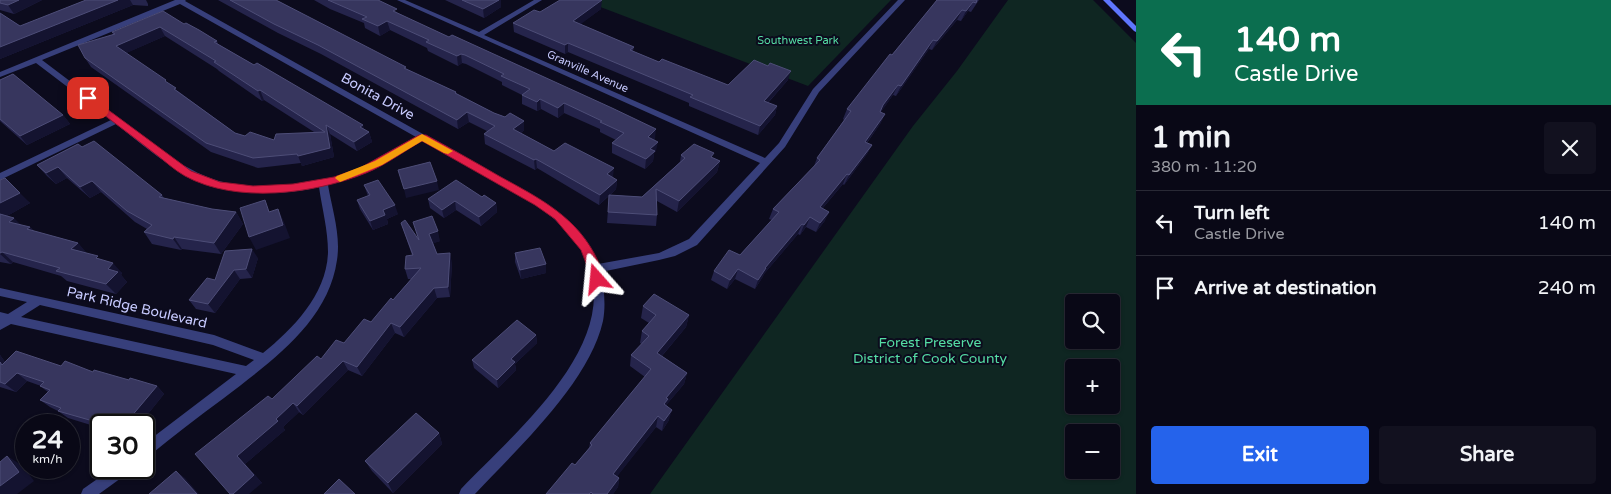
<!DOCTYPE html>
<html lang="en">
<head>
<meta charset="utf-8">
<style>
  :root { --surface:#090816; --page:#12111f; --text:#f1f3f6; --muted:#999aa1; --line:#292935; --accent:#2563eb }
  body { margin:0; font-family:"Varela Round",sans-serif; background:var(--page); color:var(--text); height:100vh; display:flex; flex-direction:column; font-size:19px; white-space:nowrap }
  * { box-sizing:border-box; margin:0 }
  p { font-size:16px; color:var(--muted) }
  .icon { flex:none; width:28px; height:28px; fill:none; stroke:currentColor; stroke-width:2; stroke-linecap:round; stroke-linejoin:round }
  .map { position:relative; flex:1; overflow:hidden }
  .drawer { display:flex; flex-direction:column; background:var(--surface); width:475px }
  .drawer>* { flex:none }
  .banner { background:#0b6e4f; color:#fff; overflow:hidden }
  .controls { position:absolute; left:1065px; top:294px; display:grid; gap:10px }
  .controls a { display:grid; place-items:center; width:55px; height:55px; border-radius:5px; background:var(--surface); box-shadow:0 1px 4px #0004,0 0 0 1px var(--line); font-size:25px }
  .speed { position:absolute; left:15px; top:414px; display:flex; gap:10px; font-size:25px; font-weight:700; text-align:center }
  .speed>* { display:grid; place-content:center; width:65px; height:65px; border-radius:50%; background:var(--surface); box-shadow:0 1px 4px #0004,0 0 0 1px var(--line); line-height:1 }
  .speed small { font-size:12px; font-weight:400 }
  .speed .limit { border:2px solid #111; border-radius:8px; background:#fff; color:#111 }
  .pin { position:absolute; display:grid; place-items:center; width:42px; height:42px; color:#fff; margin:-21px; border-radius:10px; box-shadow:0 2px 8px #0006 }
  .me { position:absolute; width:55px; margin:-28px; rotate:342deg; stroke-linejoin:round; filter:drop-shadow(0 0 4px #0008) }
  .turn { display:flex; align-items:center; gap:18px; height:105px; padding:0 15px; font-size:22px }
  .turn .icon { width:65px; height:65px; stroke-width:2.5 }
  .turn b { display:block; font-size:35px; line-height:42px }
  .round { display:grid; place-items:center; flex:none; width:52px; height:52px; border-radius:5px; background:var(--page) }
  .headline { display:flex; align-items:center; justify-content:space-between; height:85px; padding:0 15px }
  h1 { font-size:30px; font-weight:700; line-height:38px }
  .cta { display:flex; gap:10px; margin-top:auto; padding:10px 15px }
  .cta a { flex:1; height:58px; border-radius:5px; background:var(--accent); color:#fff; font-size:20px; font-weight:700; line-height:58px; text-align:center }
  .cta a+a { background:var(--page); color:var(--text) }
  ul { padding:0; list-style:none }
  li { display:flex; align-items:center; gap:15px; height:65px; padding:0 15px; border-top:1px solid var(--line) }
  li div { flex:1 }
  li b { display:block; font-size:19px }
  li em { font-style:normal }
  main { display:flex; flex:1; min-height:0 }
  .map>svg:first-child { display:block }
  .green { fill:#0f2622; fill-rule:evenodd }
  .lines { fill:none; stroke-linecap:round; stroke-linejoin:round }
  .minor { fill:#373f7b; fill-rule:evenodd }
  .secondary { fill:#5f76fe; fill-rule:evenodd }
  .wall { fill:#25244b; fill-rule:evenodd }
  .shaded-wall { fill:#141330 }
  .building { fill:#37365e; stroke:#4d4d77; fill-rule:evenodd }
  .route { fill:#e11d48; stroke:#92132f }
  .slow { fill:#f59e0b }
  .labels { text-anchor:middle; stroke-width:4; stroke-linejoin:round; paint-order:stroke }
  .far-park-label { font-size:11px; fill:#55dda4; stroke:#0c0b1d }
  .far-street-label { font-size:11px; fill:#c7caff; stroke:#0c0b1d }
  .street-label { font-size:14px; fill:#c7caff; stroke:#0c0b1d }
  .park-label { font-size:14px; fill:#55dda4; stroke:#0c0b1d }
</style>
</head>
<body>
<main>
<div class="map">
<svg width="1136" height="494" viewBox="0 0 1136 494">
  <rect width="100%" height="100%" fill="#0c0b1d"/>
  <g class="green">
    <polygon points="582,0 891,0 808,86"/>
    <path d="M1008,0h85l43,43v451h-486l263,-368 44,-55zM1111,302v38h-37v-38zM1074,368h37v37h-37zM1111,432v38h-37v-38z"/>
  </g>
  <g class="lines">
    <g class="minor">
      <path d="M175,0h11l-1,1 356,199c25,18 44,37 57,64l61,-11 30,-14 71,-76 -363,-163h8l74,32 55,-32h8l-58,35 281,123 14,-15 34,-54 85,-89h7l-86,92 -34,55 -88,98 -22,11 -16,4 -58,12c3,16 5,33 2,49 -14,62 -86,128 -128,173h-16l2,-5c65,-68 201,-178 92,-271 -17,-14 -36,-24 -55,-34 -25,-15 -50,-29 -76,-43l-49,29 -45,15c4,24 13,50 9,75 -9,63 -67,102 -113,138 -26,19 -51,38 -75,58l-5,2v-14l92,-70 -225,-50 -11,6v-18l8,2 19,-12 -27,-6v-8l214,47 49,18c30,-24 64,-59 65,-101 0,-22 -6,-44 -9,-65 -49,12 -106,7 -148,-21 -19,-13 -37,-28 -55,-42l-116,56v-7l111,-53 -75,-57 -36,14v-5zM180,4l236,133c-19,12 -37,24 -57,32 -43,17 -95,24 -140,12 -15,-4 -28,-12 -42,-19l-135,-102zM40,305l173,40 41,15 -8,6 -225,-49z"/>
      <polygon points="113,468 130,468 128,473 99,494 81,494 83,489"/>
    </g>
    <polygon class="secondary" points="1103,0 1110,0 1136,26 1136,32 1134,31"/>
  </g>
  <g class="wall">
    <polygon points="0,0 42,0 14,14 0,10"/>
    <polygon points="82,0 146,0 148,4 148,6 133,5 0,59 0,13 20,26 86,0"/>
    <polygon points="218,0 276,0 406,69 456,92 457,94 494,113 505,117 524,121 524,130 521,133 554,151 613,177 613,178 617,180 616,189 610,195 642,197 680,162 681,155 713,158 720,161 717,172 677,212 657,201 657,215 656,226 607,223 609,196 599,205 537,168 535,170 485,144 484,134 487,131 469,122 458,129 321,54 278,33"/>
    <polygon points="314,0 378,0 398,13 655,139 654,140 656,151 654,153 653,161 645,169 612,153 612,143 616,140 600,132 600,129 564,113 558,118 541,109 537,111 522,104 522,95 502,85 502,82 466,64 462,63 458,66 428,51 427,48 390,30 380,36 365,28 364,23 330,9"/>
    <polygon points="445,0 501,0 501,7 484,18"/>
    <polygon points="937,0 979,0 971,12 968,11 961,21 957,20 932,50 929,49 896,96 893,95 880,113 885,114 880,124 867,143 872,145 867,154 844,185 843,184 822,209 829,212 824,222 816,232 806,227 800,235 798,234 764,274 762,278 755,289 735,279 727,289 711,280 714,271 740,255 772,220 769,219 773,209 814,166 817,158 844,120 843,119 847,109"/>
    <polygon points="601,9 580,24 634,47 633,51 659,62 728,85 788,80 768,103 777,106 775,115 758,135 689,106 689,103 568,52 565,54 514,32 513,23 540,12"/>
    <path d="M184,24l33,17 1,3 151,88 3,10 -15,9 -27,-17 4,23 -32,9 -1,-3 -43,5 -47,-16 -120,-85 -6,-9 28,-24 -1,-2zM165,36l52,33 2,2 43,30 2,-1 50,32 -40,8 -29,-4 -10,-3 -109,-80z"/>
    <polygon points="0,80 63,115 70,124 27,145 0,121"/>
    <polygon points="82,147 162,195 164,198 212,209 236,212 243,224 221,254 182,249 181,250 152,244 144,232 147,229 135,222 101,192 90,198 67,178 56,184 47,176 37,165"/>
    <polygon points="0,180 30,203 7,216 21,225 30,227 34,231 78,243 86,253 102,260 122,273 121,275 127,282 116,294 67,281 61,276 13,262 11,264 0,262"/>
    <polygon points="364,185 398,214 387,219 388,224 373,230 360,209 357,200 368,196"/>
    <polygon points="482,197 496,203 497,212 481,226 456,210 444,218 430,208 428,199"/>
    <polygon points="401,223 418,240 440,241 433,243 437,254 452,263 450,297 437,298 404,337 395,333 362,376 348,370 303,415 299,412 283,427 285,430 245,464 262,483 230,494 272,399 321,359 344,343 371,322 393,300 411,279 408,279 405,269 412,255"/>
    <polygon points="515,253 546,264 546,273 521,279 515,262"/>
    <polygon points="258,258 252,278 240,279 215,313 196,309 189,300 215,280"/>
    <polygon points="643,306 689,315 686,327 662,356 687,373 684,384 667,404 666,406 669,420 662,431 656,427 617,476 619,478 618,487 613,494 546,494 575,465 589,448 590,443 645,377 630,366 631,355 642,344 640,343 642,331 649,323 641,318"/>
    <polygon points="536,335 537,343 515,364 516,370 498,388 474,368 472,360"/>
    <polygon points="0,355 5,362 61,366 93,372 157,386 164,394 139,425 136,425 127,422 125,425 101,425 101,431 94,426 68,418 58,411 50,407 40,400 48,392 40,386 41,386 27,381 16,392 0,387"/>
    <polygon points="439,433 442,444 393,493 372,471 365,461"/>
  </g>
  <g class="shaded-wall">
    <polygon points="19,0 42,0 14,14 8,5"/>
    <polygon points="118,0 130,0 133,5 0,59 0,47"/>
    <polygon points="499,0 501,0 501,7 484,18 483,9"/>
    <polygon points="602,0 601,9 573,30 573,21"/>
    <polygon points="973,2 968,11 961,21 966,11"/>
    <polygon points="962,10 957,20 932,50 937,41"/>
    <polygon points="387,21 390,30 380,36 378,26"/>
    <polygon points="160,27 165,36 122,55 116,46"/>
    <polygon points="933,40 929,49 896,96 901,86"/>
    <polygon points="568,43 568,52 565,54 565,45"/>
    <polygon points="461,54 462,63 458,66 457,56"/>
    <polygon points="791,71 788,80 761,110 764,101"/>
    <polygon points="898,85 893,95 879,115 883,105"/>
    <polygon points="260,90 264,100 262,101 258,91"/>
    <polygon points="540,99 541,109 537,111 537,102"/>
    <polygon points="564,103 564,113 558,118 558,108"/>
    <polygon points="777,106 775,115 758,135 760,126"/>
    <polygon points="467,112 469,122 458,129 457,120"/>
    <polygon points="885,114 880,124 860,152 865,142"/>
    <polygon points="63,115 70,124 27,145 20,136"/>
    <polygon points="524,121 524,130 514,138 513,129"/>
    <polygon points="326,125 330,134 334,157 302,166 298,156 330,148"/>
    <polygon points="363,125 366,134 369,132 372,142 357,151 354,142 360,127"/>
    <polygon points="656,129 655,139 647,147 648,137"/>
    <polygon points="658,142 656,151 654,153 653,161 645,169 646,159 650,149"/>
    <polygon points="872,145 867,154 844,185 849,175"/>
    <polygon points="536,159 537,168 535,170 534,160"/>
    <polygon points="720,161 717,172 677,212 679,201"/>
    <polygon points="58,167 67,178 56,184 46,173"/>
    <polygon points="614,168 613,177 606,184 607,174"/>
    <polygon points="847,174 843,184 815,217 820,207"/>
    <polygon points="617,180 616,189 599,205 600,195"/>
    <polygon points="92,181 101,192 90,198 80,187"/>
    <polygon points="437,181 439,190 406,198 404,189"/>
    <polygon points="20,193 30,203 0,220 0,203"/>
    <polygon points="455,201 456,210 444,218 442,210"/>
    <polygon points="496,203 497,212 481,226 479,217"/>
    <polygon points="395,205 398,214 387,219 388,224 373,230 370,221 383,210"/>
    <polygon points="278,209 284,222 290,238 256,250 249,237"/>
    <polygon points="236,212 243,224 221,254 214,243"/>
    <polygon points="829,212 824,222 816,232 820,223"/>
    <polygon points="810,217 806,227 800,235 804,225"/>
    <polygon points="14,218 24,228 9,222"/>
    <polygon points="802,224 798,234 764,274 762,278 755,289 758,280 765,268"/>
    <polygon points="30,227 40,237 27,229"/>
    <polygon points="438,231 440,241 432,244 429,234"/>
    <polygon points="174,237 182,249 181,250 173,239"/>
    <polygon points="78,243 87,253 71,249"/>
    <polygon points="252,249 258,258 252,278 246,269"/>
    <polygon points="2,252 13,262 11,264 0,254"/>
    <polygon points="450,253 452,263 450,297 448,287"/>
    <polygon points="113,263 122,273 121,275 127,282 116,294 106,284 108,269"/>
    <polygon points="546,264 546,273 521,279 520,270"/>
    <polygon points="738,269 735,279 727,289 730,280"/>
    <polygon points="234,270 240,279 215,313 208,304"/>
    <polygon points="434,288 437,298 404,337 400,327"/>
    <polygon points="689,315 686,327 655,364 657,353"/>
    <polygon points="391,323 395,333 362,376 357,367"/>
    <polygon points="536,335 537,343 515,364 516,370 498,388 497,380 511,359"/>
    <polygon points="0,355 13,373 2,365 0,362"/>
    <polygon points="343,361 348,370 303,415 297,406"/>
    <polygon points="17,373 27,381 16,392 5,384"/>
    <polygon points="687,373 684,384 667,404 665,410 661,415 666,398"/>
    <polygon points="157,386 164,394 139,425 138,425 130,418"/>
    <polygon points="293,403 299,412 283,427 285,430 245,464 262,483 249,494 233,494 237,456 276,419"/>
    <polygon points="672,410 669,420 662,431 664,421"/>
    <polygon points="119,414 127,422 125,425 110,425"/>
    <polygon points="658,416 656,427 612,483 613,474"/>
    <polygon points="439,433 442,444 393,493 388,483"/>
    <polygon points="7,456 23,466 34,481 17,494 0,494 0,486"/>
    <polygon points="176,471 185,478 199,494 197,494"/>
    <polygon points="619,478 618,487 613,494 607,494"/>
  </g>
  <g class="building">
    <polygon points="0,0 19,0 8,5 0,3"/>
    <polygon points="86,0 118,0 0,47 0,13 20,26"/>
    <polygon points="230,0 276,0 406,67 404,68 456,92 455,93 494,113 505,117 510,113 524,121 513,129 554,151 565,143 614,168 607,174 617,180 600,195 536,159 534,160 484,134 495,126 467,112 457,120 318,45 274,24"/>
    <polygon points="328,0 378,0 397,9 393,11 449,37 452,35 612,108 656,129 648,137 658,142 650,149 655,151 646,159 612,143 624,133 600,122 602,121 564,103 558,108 540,99 537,102 522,95 530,89 501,76 504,74 465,55 461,54 457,56 426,42 429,40 387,21 378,26 362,19 367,17"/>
    <polygon points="462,0 499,0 483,9"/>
    <polygon points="560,0 602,0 573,21 634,47 630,50 659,62 662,59 728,85 754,60 768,66 770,63 791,71 764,101 777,106 760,126 690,97 693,95 568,43 565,45 513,23 534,10 540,12"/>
    <polygon points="937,0 977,0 976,3 973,2 966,11 962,10 937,41 933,40 901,86 898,85 883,105 880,112 885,114 865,142 872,145 849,175 847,174 820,207 829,212 820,223 810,217 804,225 802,224 765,268 766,268 758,280 738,269 730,280 714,271 729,250 740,255 779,212 773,209 820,160 817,158 851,111 847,109 890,54 892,55"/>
    <path d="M163,11l21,13 2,-1 13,7 18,11 -3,1 40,23 3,-2 106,62 -3,2 9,5 -15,10 -28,-17 4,23 -32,8 -1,-2 -44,4 -47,-15 -121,-85 -7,-13 37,-11 -3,-2zM160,27l56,34 -2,1 44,29 2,-1 65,42 -49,2 -2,6 -24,-8 -5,4 -10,-3 -61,-44 2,-1 -11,-7 1,-1 -50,-34z"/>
    <polygon points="13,74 63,115 20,136 0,119 0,80"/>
    <polygon points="94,141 162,195 159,197 212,209 236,212 214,243 174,237 173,239 144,232 152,225 127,211 92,181 80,187 58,167 46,173 37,165 78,144 82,147"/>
    <polygon points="694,144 714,153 711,157 720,161 679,201 656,189 657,215 608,212 609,195 642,197 685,158 681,155"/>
    <polygon points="430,162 437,181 404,189 398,170"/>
    <polygon points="5,178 20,193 0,203 0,180"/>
    <polygon points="378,180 395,205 383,210 385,215 370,221 357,200 370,195 364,185"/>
    <polygon points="456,180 482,197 484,195 496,203 479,217 455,201 442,210 428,199"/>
    <polygon points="265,200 269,212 278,209 283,225 249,237 240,208"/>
    <polygon points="0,214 14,218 9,222 30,227 27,229 78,243 71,249 98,256 96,258 113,263 108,269 118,272 106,284 56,271 60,268 2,252 0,253"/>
    <polygon points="432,216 438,231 429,234 437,254 450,253 448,287 434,288 400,327 391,323 357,367 343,361 297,406 293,403 276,419 278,421 237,456 254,475 233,494 230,494 195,454 268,396 272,399 317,356 321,359 336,340 344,343 364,319 371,322 391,298 393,300 421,268 405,269 406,256 413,255 401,223 405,220 419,240 413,222"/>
    <polygon points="540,248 546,264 520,270 515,253"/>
    <polygon points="252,249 246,269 234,270 208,304 189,300 207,278 215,280 225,251"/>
    <polygon points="654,294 689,315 657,353 687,373 666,398 668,399 664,404 672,410 664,421 658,416 613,474 619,478 607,494 593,494 591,492 589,494 546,494 572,463 575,465 592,445 590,443 651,369 631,355 649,336 642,331 656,315 643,306"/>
    <polygon points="517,320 536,335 511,359 515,362 497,380 472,360"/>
    <polygon points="16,351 61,366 65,361 93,372 94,370 129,380 130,378 157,386 130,418 119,414 110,425 101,425 101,427 91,424 93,421 58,411 61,408 40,400 50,390 40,386 44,382 17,373 5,384 0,382 0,362 2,365"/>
    <polygon points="416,413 439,433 388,483 365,461"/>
    <polygon points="7,456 19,472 0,486 0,462"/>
    <polygon points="176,471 197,494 149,494"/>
    <polygon points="339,479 355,494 324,494"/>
  </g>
  <path class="route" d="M88,95l103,76 29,11 17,2 16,2 40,-2 41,-7 26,-9 59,-33h7c24,13 49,27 73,41 40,22 79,41 99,85 3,6 7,15 3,21h-8l-12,-32 -26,-31 -20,-14 -113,-64c-18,10 -36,24 -56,32 -52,21 -130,31 -181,3 -11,-6 -21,-16 -31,-23 -23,-18 -46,-35 -70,-53v-4z"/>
  <polygon class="slow" points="422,134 453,151 448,154 444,153 422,141 382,165 340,182 335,178 337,176 375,161"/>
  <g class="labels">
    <g class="far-park-label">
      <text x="798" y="44">Southwest Park</text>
    </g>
    <g class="far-street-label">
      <text transform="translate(588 71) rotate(24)" y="4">Granville Avenue</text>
    </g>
    <g class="street-label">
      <text transform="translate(378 96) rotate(29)" y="5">Bonita Drive</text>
      <text transform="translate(137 307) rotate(13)" y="5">Park Ridge Boulevard</text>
    </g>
    <g class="park-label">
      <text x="930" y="347">Forest Preserve<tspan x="930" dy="16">District of Cook County</tspan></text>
    </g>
  </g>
</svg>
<div class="controls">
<a><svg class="icon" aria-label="search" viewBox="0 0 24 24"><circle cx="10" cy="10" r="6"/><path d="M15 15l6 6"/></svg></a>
<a>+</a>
<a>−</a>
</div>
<div class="speed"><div>24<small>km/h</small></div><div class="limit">30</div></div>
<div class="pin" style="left:88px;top:98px;background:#d93025"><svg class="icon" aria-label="arrive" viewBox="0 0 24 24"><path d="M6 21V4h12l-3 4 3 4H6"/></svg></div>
<svg class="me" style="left:597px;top:279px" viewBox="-20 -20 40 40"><path d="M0-17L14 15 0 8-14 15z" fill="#e11d48" stroke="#fff" stroke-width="4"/></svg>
</div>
<section class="drawer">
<div class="banner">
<div class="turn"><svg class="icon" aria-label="left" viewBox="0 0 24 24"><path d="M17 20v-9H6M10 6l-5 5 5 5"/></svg><div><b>140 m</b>Castle Drive</div></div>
</div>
<div class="headline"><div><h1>1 min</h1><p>380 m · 11:20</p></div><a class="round"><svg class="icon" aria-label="close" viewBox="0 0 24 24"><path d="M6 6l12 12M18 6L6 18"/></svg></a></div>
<ul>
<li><svg class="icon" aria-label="left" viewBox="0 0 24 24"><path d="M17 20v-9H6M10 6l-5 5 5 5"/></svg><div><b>Turn left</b><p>Castle Drive</p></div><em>140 m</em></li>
<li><svg class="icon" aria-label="arrive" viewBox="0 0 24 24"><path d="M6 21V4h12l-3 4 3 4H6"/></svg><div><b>Arrive at destination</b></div><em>240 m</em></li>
</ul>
<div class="cta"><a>Exit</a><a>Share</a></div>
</section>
</main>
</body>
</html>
